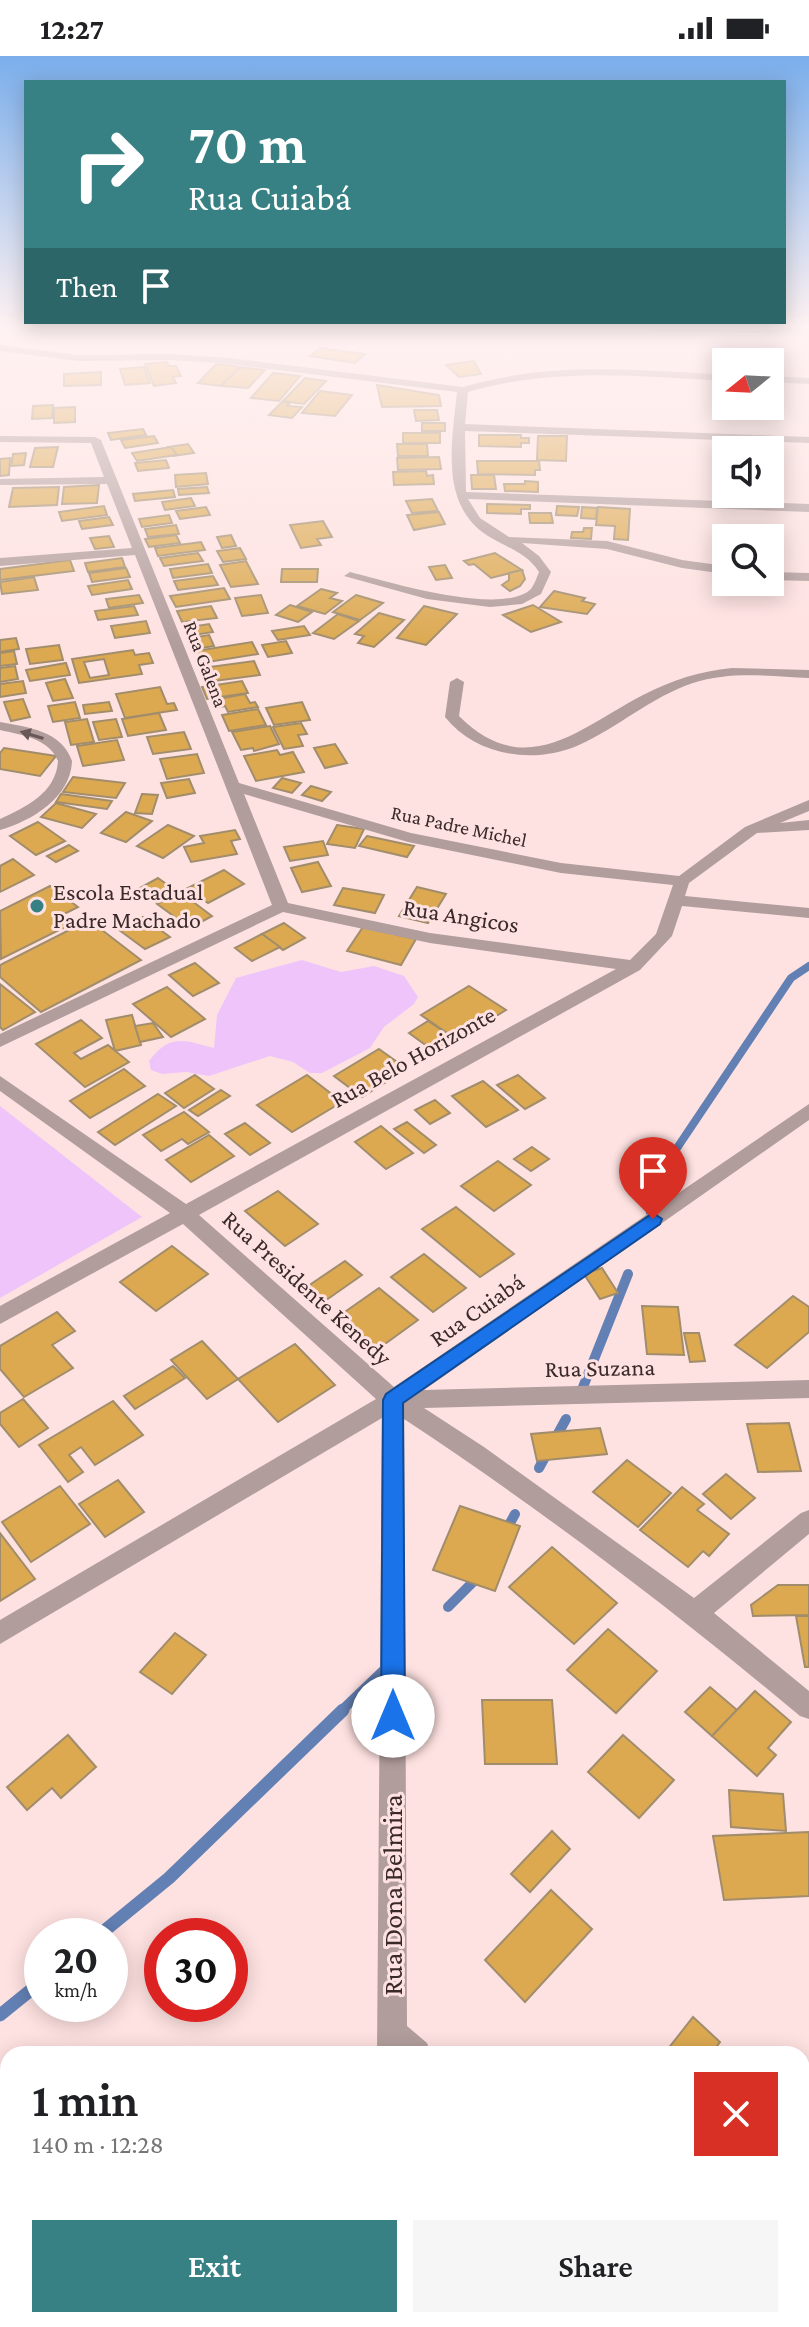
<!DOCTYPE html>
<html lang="en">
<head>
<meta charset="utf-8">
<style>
  :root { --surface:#fff; --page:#f6f6f6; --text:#202124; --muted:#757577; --accent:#378083 }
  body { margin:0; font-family:"Crimson Pro",serif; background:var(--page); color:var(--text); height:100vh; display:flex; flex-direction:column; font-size:30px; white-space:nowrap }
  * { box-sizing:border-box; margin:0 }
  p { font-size:26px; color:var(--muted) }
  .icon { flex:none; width:44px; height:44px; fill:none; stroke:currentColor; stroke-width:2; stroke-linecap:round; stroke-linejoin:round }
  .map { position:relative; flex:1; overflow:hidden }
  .side { position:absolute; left:0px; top:1990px; width:810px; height:282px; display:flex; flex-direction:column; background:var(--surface); border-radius:24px 24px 0 0; box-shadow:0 4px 20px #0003 }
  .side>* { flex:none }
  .top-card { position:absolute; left:24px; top:24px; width:762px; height:244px; border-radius:0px; box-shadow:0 4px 20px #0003; background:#378083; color:#fff; overflow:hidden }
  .needle { width:52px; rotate:252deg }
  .buttons { position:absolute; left:712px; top:292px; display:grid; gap:16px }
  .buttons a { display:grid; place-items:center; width:72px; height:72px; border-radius:0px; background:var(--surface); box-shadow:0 4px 20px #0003; font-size:40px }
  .speed { position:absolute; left:24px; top:1862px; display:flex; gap:16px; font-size:40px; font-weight:700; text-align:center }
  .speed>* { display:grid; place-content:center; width:104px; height:104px; border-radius:50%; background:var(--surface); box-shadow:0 4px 20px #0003; line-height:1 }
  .speed small { font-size:20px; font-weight:400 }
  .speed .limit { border:12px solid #d22; background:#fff; color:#111 }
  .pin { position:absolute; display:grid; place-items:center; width:68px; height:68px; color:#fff; margin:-82px -34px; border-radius:50% 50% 50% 0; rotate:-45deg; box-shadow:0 0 8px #0007 }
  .pin .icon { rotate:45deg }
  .me { position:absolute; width:88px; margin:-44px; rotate:0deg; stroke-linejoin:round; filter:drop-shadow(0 0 6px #0008) }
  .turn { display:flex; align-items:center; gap:28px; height:168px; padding:0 32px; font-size:36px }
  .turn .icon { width:104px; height:104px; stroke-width:2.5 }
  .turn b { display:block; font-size:56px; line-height:68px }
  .then { display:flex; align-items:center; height:76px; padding:0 32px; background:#0003; gap:16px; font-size:30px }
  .round { display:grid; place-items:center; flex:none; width:84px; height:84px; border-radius:0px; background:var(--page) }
  .summary { display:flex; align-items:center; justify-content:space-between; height:136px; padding:0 32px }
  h1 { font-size:48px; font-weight:600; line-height:60px }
  .action { display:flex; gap:16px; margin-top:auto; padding:16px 32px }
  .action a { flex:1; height:92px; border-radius:0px; background:var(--accent); color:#fff; font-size:32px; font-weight:600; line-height:92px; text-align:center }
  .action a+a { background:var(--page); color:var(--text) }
  .status { display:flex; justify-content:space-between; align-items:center; height:56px; padding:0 40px; background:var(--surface); direction:ltr }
  .status svg { height:22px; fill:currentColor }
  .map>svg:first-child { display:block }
  .green { fill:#efc4fa }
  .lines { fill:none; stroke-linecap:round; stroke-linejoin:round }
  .stream-far3 { stroke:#6380b4; stroke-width:5 }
  .stream-far2 { stroke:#6380b4; stroke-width:8 }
  .stream-far1 { stroke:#6380b4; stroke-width:10 }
  .stream { stroke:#6380b4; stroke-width:13 }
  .building { fill:#dca951; stroke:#a18d6c; stroke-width:2; fill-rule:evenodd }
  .street { fill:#b19d9c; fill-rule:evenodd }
  .oneway { fill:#6a5757 }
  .route { fill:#1a73e8; stroke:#114b97; stroke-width:2 }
  .poi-dot { fill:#378083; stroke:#fee2e1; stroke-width:3 }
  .labels { text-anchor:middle; stroke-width:6; stroke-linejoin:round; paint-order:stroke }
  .far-street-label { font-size:20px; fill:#3a2929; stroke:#fee2e1 }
  .poi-label { font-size:24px; fill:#3a2929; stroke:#fee2e1; text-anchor:start }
  .street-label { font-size:24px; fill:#3a2929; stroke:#fee2e1 }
  .near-street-label { font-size:28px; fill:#3a2929; stroke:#fee2e1 }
</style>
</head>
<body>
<div class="status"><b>12:27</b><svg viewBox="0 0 49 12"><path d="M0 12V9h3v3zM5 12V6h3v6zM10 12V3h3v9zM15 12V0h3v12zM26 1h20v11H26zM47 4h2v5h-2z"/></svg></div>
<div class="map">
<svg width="809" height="2271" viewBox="0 0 809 2271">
  <rect width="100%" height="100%" fill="#fee2e1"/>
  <g class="green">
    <path d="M302,904l39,12 33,-6 30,10 14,21 -4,7 -30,23 -14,21 -48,25h-12l-17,-11 -23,-6 -61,20 -23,-4 -24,2 -11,-4 -2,-9c21,-28 35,-21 65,-13l3,-33 19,-37z"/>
    <polygon points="0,1050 142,1161 0,1242"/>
  </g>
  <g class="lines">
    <polyline class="stream-far3" points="657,273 790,275"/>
    <polyline class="stream-far2" points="650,1156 669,1104 791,922 809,910"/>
    <g class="stream-far1">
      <polyline points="583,1331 628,1218"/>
      <polyline points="539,1412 566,1363"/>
      <polyline points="505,1476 515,1458"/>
      <polyline points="448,1551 479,1520"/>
      <polyline points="340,1656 387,1611"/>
    </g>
    <g class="stream">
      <polyline points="98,1880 169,1822 343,1654"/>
      <polyline points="0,1959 42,1925"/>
    </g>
  </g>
  <g class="building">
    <polygon points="320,292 365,298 355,307 310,300"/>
    <polygon points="474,305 481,318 459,321 446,309"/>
    <polygon points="167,306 169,310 176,310 181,320 173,321 176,327 154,330 145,308"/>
    <polygon points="216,308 240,311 221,330 198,327"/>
    <polygon points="144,311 150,327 125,329 120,313"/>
    <polygon points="240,311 265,314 248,332 221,330"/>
    <polygon points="101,316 101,329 64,330 64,318"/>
    <polygon points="273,317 300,320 279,345 251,342"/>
    <polygon points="305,322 326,325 304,348 283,345"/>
    <polygon points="377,329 439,339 441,350 382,351"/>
    <polygon points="320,335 352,339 335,360 302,357"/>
    <polygon points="282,346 290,347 287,350 302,351 292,362 269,359"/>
    <polygon points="53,349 52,362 32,363 33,350"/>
    <polygon points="75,351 75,366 54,367 54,352"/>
    <polygon points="414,354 437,354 439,364 416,365"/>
    <rect x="422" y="367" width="23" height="8"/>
    <polygon points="143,373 146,379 111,384 108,377"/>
    <rect x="403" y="377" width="37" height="10"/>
    <polygon points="479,379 521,379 521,382 529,382 529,387 521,387 521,391 479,390"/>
    <polygon points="154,380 158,387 125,392 121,384"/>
    <polygon points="538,380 567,380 566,405 537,404"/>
    <polygon points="188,388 194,397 173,400 168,391"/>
    <polygon points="397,388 427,388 428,400 398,400"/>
    <polygon points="58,391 53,411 30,411 35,392"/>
    <polygon points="171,391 177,399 137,405 132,397"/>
    <polygon points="26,397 24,409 11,410 13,398"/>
    <polygon points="439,401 441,413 398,414 397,402"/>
    <polygon points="10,402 9,419 0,420 0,403"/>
    <polygon points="166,404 169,412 138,415 135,407"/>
    <polygon points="477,405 539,405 540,414 535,414 535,419 478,418"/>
    <polygon points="426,415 427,420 433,419 434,428 394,429 393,416"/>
    <polygon points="206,417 208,428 176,431 175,419"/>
    <polygon points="471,419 494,419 496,433 472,433"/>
    <polygon points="525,425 538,426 538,436 505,435 504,428 525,428"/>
    <polygon points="99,429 97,447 62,448 64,431"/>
    <polygon points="59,431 57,449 9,451 13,432"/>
    <polygon points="207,431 209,437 179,439 178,433"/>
    <polygon points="173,434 175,441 135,445 133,438"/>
    <polygon points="191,442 195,450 165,454 162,446"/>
    <polygon points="432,443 438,455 412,457 406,445"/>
    <polygon points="487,448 530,449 530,453 521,453 521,458 487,457"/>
    <polygon points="104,450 107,459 62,465 59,456"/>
    <polygon points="557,450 579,451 577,460 556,459"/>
    <polygon points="206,451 210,459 180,463 176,455"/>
    <polygon points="582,451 597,452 596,463 581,462"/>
    <polygon points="598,451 630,453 628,484 614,483 615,470 596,469"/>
    <polygon points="439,456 445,468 414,474 407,459"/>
    <polygon points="529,457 551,457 553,467 530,467"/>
    <polygon points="169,459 172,467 142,471 139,463"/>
    <polygon points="109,461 113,469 82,473 79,465"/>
    <polygon points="323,465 332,481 317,483 321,489 301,492 290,469"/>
    <polygon points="176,469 179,478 148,481 145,473"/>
    <polygon points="584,472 592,472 591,483 571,482 572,476 583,476"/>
    <polygon points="176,479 180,487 149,491 145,483"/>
    <polygon points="231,479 236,490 222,492 217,481"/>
    <polygon points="109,480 114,491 95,493 90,482"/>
    <polygon points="201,486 205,494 158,500 155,492"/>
    <polygon points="240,492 246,503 223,506 217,495"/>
    <polygon points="198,497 203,505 164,510 160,502"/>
    <polygon points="495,497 522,514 491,522 474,508 469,509 464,505"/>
    <polygon points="122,502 125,511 88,516 85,507"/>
    <polygon points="70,504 74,515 0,524 0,513"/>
    <polygon points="246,505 258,528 231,531 220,509"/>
    <polygon points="208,508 212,517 173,522 170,513"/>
    <polygon points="445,509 452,522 436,524 429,511"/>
    <polygon points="126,512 130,521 92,526 89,517"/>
    <polygon points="282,513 318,513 317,526 281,526"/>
    <polygon points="522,514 525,523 520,530 510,535 502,529 509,524 509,517"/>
    <polygon points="213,520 218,529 178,534 174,525"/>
    <polygon points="34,521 38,534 2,538 0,526"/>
    <polygon points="128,524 132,533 92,539 88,530"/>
    <polygon points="224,532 230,543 176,551 170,540"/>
    <polygon points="321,533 337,537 330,542 342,545 325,558 297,550"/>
    <polygon points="554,535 585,542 582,545 595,548 587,558 540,551"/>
    <polygon points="139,539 143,547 109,552 106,543"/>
    <polygon points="261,539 268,557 242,560 235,542"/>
    <polygon points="356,539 383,547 360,564 333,556"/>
    <polygon points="290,549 312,556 298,566 276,559"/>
    <polygon points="533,549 561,566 531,576 503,559"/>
    <polygon points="134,550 138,559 98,564 95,555"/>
    <polygon points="211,550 217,562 182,566 177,555"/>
    <polygon points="424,550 457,558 426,589 397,582"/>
    <polygon points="379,557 404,564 374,591 358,587 364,580 355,578"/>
    <polygon points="338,558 359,565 334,583 313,577"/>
    <polygon points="146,565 150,577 115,582 111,570"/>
    <polygon points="209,568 213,576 188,580 184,572"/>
    <polygon points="304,570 310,579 278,584 272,575"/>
    <polygon points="209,579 214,590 196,593 191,582"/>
    <polygon points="16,582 19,593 0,596 0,584"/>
    <polygon points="286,585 292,597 268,601 262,589"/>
    <polygon points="252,586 258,598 202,607 196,595"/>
    <polygon points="59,589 63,604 30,608 26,593"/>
    <path d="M133,594l2,5 14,-2 4,10 -14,2 3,9 -63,9 -7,-24zM104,603l5,16 -19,3 -6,-16z"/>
    <polygon points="14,595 17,608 0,610 0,597"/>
    <polygon points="254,605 260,619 207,626 202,612"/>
    <polygon points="66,607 70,619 30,625 26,614"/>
    <polygon points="15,610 18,623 0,626 0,612"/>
    <polygon points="65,623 73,642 53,645 46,627"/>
    <polygon points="23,625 26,637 0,641 0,628"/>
    <polygon points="242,625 248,637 207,643 202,631"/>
    <polygon points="160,631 167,648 174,647 177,654 125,662 116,638"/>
    <polygon points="245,638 250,647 255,646 258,651 228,656 225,650 216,652 212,644"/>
    <polygon points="23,643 30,661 11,665 4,646"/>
    <polygon points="75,646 80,662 53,666 48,650"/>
    <polygon points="109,646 112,655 85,658 83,649"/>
    <polygon points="302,646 310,664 274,669 266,652"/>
    <polygon points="258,653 266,669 229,675 222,659"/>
    <polygon points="159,657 166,674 128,680 122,663"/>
    <polygon points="87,663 94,686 71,689 65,666"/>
    <polygon points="116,663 122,681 99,684 93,666"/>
    <polygon points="301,667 307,678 298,679 303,690 284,693 273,671"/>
    <polygon points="270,670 279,688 254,695 253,692 241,694 232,676"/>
    <polygon points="184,676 191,693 153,698 147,681"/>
    <polygon points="117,684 124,704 83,710 77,690"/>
    <polygon points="335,688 347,707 325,712 314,692"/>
    <polygon points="4,692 56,700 40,720 0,713 0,697"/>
    <polygon points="277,694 280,699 293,696 304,716 256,725 244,700"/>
    <polygon points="197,698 204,717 167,723 160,703"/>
    <polygon points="73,721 125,727 116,742 63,736"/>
    <polygon points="282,722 301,727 292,737 273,732"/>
    <polygon points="189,723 195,737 167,742 161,727"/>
    <polygon points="311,730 331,736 322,745 302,739"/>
    <polygon points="61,738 112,745 107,753 56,746"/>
    <polygon points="142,738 158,739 152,758 135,757"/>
    <polygon points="56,747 96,758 82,772 41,761"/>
    <polygon points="126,756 152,765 126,786 101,777"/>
    <polygon points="38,766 65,785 36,799 10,780"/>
    <polygon points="168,769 194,780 163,802 137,790"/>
    <polygon points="337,769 364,773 355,792 327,788"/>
    <polygon points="235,774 240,783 231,785 237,798 191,806 184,791 204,787 200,780"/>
    <polygon points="367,780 414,790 407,801 359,790"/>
    <polygon points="323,785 328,799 290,805 284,791"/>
    <polygon points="69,789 78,795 56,806 47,800"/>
    <polygon points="13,803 34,819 0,836 0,810"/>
    <polygon points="318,806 331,830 302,836 291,812"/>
    <polygon points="224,814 244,828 208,847 188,832"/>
    <polygon points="158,822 176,835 156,846 138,833"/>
    <polygon points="50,830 78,851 56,862 67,870 1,903 0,855"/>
    <polygon points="417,831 446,838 428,867 399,860"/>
    <polygon points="343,832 384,839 375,857 334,849"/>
    <polygon points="180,836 212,860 190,872 157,848"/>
    <polygon points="143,861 170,881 145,893 119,874"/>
    <polygon points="89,864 141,904 41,956 0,921 0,909"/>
    <polygon points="284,867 305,882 283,894 262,878"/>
    <polygon points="363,871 416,883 401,909 347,895"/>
    <polygon points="262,878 280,891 252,905 235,892"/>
    <polygon points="195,907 219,927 193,940 169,919"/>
    <polygon points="0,928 35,956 3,974 0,971"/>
    <polygon points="469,930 506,954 457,984 421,959"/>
    <polygon points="167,931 205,963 171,981 133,948"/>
    <polygon points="132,959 141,989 115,995 106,964"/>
    <polygon points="81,964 102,982 74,997 81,1003 108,989 129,1006 85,1031 36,988"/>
    <polygon points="428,965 457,984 458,986 438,998 409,977"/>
    <polygon points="153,967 163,981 140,986 135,970"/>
    <polygon points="379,993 407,1013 362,1041 334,1020"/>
    <polygon points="124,1013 145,1030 90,1062 70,1045"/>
    <polygon points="195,1019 214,1033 184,1052 165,1037"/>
    <polygon points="307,1019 342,1046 292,1076 257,1049"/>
    <polygon points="518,1019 545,1042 525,1053 497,1029"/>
    <polygon points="483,1025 518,1054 486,1071 452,1040"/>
    <polygon points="221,1034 230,1040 198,1060 189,1054"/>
    <polygon points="158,1038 176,1050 115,1089 98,1076"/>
    <polygon points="435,1044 450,1057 430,1068 415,1054"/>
    <polygon points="184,1056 209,1076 188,1088 182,1083 161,1095 143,1079"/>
    <polygon points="407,1066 436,1089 424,1097 394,1073"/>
    <polygon points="245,1067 270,1087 250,1099 225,1078"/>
    <polygon points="381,1070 413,1097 386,1113 355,1086"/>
    <polygon points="209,1079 234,1100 191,1126 166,1104"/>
    <polygon points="532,1091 549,1103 531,1115 514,1103"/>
    <polygon points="498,1105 531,1129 494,1155 461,1130"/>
    <polygon points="278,1135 318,1168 285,1190 245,1155"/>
    <polygon points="456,1151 514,1198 480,1221 422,1173"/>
    <polygon points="172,1190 208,1218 156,1255 120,1226"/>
    <polygon points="424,1198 466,1232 433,1256 391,1221"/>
    <polygon points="345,1205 362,1219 322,1247 305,1232"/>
    <polygon points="602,1212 618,1237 600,1243 584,1218"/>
    <polygon points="379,1232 418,1264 378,1293 339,1260"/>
    <polygon points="793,1240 809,1251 809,1276 767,1312 735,1289"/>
    <polygon points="642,1250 678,1251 684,1299 647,1298"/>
    <polygon points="57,1256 75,1275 52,1289 73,1312 24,1341 0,1313 0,1290"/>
    <polygon points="684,1277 699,1277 705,1305 690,1306"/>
    <polygon points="202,1285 238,1323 207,1343 171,1304"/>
    <polygon points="295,1288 335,1329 278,1366 238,1323"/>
    <polygon points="173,1310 185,1322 135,1353 124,1340"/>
    <polygon points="23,1343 48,1372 19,1391 0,1368 0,1357"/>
    <polygon points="113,1345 143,1379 95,1409 81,1391 69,1399 83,1416 68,1426 39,1389"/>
    <polygon points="789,1367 801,1415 758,1416 747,1368"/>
    <polygon points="600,1372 607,1398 537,1405 531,1378"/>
    <polygon points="627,1404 671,1437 638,1471 593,1436"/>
    <polygon points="726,1418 755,1442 731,1463 703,1438"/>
    <polygon points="118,1424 144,1456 105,1481 79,1448"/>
    <polygon points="60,1430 90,1468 31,1506 2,1466"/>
    <polygon points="682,1431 704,1448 697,1454 729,1478 709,1500 703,1495 688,1511 640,1474"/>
    <polygon points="460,1450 520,1470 495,1535 433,1514"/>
    <polygon points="0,1477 35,1523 0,1545"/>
    <polygon points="552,1491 617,1547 574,1588 509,1531"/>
    <polygon points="778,1529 809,1529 809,1559 753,1560 751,1549"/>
    <polygon points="796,1560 809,1560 809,1611 805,1611"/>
    <polygon points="608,1573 657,1615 616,1657 567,1614"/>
    <polygon points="175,1577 206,1599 172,1638 140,1616"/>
    <polygon points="710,1631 737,1654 712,1680 685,1656"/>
    <polygon points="755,1635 791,1666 768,1692 776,1699 757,1720 712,1680"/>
    <polygon points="482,1644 552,1644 557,1708 485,1708"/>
    <polygon points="68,1679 96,1711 61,1742 52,1732 27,1754 7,1731"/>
    <polygon points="623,1679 674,1724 639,1762 588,1716"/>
    <polygon points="729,1734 783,1738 786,1775 731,1771"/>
    <polygon points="552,1775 570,1793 530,1836 511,1818"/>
    <polygon points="809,1776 809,1840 724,1844 713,1780"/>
    <polygon points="551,1834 592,1873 525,1946 485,1904"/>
    <polygon points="693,1961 720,1986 711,1998 664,1998"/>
    <polygon points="802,2151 809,2151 809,2216 802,2217"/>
    <polygon points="534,2264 649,2264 644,2271 528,2271"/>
  </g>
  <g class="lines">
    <g class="street">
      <path d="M0,289l78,10 94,-1 57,4 234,29c87,-26 174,-17 263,-12v6c-87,-5 -173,-14 -258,11l-3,32 344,13v6l-344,-12 1,61 343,12v8l-341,-13 12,19 29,19 98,4 75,19 44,6v8l-44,-6 -75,-19 -85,-6 17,13 12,16 -10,22 -19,10 -32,3 -63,-8 -83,-23 6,-4c36,9 152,45 181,17 3,-4 6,-12 8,-17 -13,-20 -32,-24 -51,-36 -49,-31 -36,-94 -31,-144l-228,-28 -57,-4 -94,1 -78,-10z"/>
      <polygon points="770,320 809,322 809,328 770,326"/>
      <path d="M0,380l95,1 6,3 138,343 172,50 150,30 118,13 66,-49 64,-27v11l-29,12 29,-3v10l-52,3 -68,50 -4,13 124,12v10l-127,-12 -10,30 -32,34 -441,245 195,172 415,-283v16l-385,270 385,-10v18l-385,10 60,39 210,151 107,-85 8,-3v24l-95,79 95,78v28l-9,-3c-127,-106 -258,-206 -396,-297l3,607 20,17 4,11h-54l5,-636 -382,226v-24l376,-221 -193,-175 -183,100v-18l170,-93 -170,-122v-15l186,128 430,-235 -186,-26 -147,-31 -283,135v-13l272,-129 -137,-350 -135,11v-8l132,-10 -25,-64 -107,1v-6l104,-2 -13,-34 -91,-1zM244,738l164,48 153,31 112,12 -17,49 -26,26 -200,-27 -142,-30z"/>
      <polygon points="770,516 809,517 809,525 770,524"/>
      <path d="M732,612l77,2v8c-38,-2 -80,-7 -116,5 -42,14 -74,44 -114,62 -45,20 -103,11 -134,-28l5,-35 7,-4 7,4 -5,34c67,67 122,11 184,-21 29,-15 57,-24 89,-27z"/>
      <path d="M0,666c28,5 62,9 72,39 -1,36 -40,60 -72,69v-11c26,-12 56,-26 58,-58 -9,-23 -37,-26 -58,-31z"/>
      <polygon points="382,2264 416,2264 417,2271 383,2271"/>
      <polygon points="713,2264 752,2264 755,2271 716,2271"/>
    </g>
  </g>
  <defs><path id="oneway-solid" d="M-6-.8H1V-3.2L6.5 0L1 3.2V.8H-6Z" transform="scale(2)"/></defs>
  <use class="oneway" href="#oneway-solid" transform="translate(32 679) rotate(-163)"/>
  <linearGradient id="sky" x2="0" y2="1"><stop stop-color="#7aaeeb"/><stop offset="0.46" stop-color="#fff2f2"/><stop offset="1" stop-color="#fff2f2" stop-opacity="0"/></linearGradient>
  <rect width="809" height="590" fill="url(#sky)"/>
  <polygon class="route" points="653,1157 662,1163 660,1168 403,1347 405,1660 401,1668 393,1672 384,1668 381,1660 383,1344 386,1338"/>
  <circle class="poi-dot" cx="37" cy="850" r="8"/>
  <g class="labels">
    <g class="far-street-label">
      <text transform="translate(206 608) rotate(69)" y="7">Rua Galena</text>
      <text transform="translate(459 770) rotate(12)" y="7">Rua Padre Michel</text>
    </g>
    <g class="poi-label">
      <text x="53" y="844">Escola Estadual<tspan x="53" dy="28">Padre Machado</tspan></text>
    </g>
    <g class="street-label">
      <text transform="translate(461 860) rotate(9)" y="8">Rua Angicos</text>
      <text transform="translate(413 1001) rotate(-29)" y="8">Rua Belo Horizonte</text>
      <text transform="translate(307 1232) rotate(42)" y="8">Rua Presidente Kenedy</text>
      <text transform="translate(477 1254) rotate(-35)" y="8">Rua Cuiabá</text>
      <text transform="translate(600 1312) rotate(-1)" y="8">Rua Suzana</text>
    </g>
    <g class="near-street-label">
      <text transform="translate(392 1839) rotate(-90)" y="10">Rua Dona Belmira</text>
    </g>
  </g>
</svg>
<div class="buttons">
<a><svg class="needle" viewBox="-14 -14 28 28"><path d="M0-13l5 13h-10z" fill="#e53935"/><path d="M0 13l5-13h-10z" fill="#757577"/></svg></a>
<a><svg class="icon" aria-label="sound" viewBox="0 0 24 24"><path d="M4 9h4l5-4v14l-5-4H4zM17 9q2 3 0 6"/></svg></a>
<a><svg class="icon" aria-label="search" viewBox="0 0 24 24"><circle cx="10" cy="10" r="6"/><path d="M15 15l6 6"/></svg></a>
</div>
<div class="speed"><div>20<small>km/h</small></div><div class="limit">30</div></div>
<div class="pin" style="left:653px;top:1163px;background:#d93025"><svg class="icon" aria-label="arrive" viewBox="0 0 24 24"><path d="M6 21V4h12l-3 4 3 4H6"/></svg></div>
<svg class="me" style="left:393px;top:1660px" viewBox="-20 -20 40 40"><circle r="19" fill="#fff"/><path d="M0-13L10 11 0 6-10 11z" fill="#1a73e8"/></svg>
<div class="top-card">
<div class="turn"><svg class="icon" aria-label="right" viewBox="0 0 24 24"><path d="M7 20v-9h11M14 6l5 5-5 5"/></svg><div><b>70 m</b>Rua Cuiabá</div></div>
<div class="then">Then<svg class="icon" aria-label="arrive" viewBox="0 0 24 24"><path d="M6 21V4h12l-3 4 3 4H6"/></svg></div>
</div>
<section class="side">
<div class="summary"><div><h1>1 min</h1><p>140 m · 12:28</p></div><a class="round" style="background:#d93025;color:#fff"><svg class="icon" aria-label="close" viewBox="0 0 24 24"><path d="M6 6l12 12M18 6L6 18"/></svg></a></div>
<div class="action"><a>Exit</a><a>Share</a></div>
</section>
</div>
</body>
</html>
